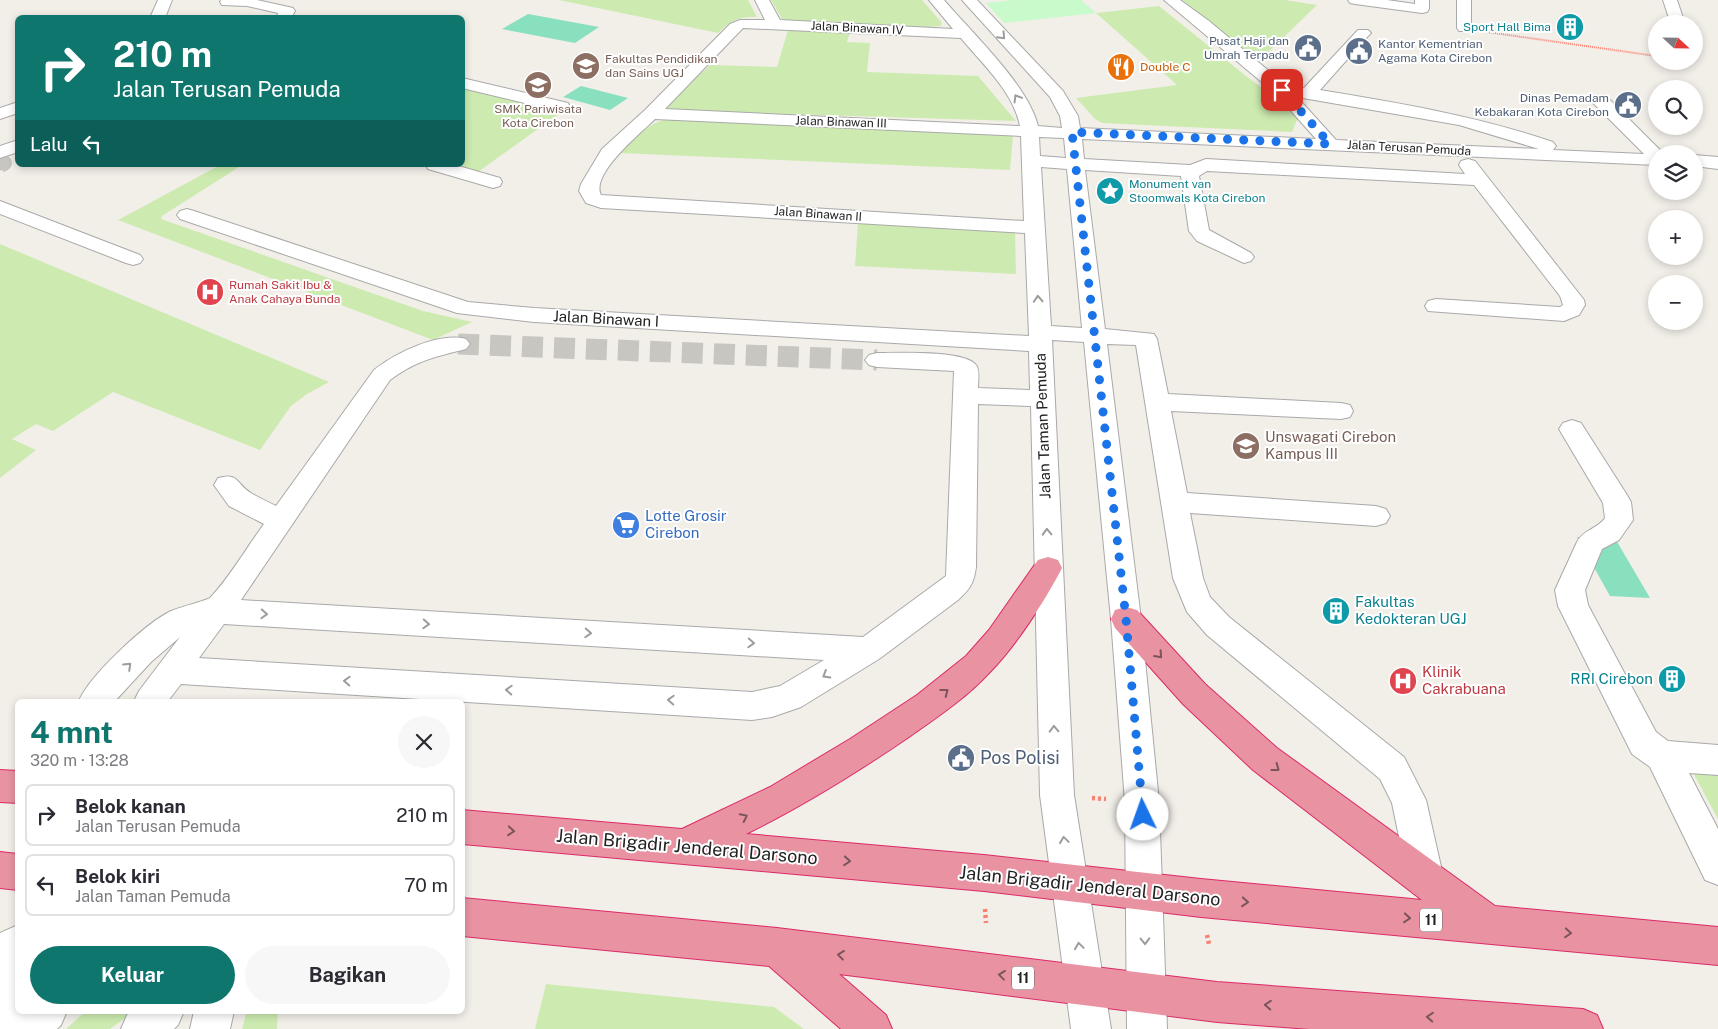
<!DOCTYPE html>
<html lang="id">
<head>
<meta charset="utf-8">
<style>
  :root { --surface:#fff; --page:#f7f7f7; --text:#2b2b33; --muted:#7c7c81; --line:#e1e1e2; --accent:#0f766e }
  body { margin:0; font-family:"Public Sans",sans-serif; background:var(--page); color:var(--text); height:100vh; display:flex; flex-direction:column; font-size:19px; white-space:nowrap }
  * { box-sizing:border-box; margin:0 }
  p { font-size:16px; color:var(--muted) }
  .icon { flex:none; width:28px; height:28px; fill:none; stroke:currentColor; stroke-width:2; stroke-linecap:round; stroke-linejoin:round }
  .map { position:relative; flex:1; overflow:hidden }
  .sheet { position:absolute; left:15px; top:699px; width:450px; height:315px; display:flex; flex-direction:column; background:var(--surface); border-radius:8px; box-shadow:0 2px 8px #0003 }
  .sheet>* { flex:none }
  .hud { position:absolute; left:15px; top:15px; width:450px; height:152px; border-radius:8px; box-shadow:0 2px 8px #0003; background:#0f766e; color:#fff; overflow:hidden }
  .needle { width:32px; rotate:112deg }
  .controls { position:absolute; left:1648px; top:15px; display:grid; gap:10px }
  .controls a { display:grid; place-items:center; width:55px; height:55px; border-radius:50%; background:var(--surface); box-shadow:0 2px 8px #0003; font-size:25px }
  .pin { position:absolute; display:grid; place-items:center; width:42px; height:42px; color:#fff; margin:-21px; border-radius:10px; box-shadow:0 2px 8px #0006 }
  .me { position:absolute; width:55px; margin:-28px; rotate:357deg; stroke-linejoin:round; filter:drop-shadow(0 0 4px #0008) }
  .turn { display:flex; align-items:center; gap:18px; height:105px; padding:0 15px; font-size:22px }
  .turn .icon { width:65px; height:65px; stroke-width:2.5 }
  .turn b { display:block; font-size:35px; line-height:42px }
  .then { display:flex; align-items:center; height:48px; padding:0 15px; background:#0003; gap:10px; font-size:19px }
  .round { display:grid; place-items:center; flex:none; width:52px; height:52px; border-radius:26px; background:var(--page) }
  .headline { display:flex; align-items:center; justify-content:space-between; height:85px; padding:0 15px }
  h1 { font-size:30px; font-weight:700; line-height:38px; color:var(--accent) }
  .cta { display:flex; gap:10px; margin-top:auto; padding:10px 15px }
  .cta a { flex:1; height:58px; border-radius:30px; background:var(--accent); color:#fff; font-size:20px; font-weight:700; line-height:58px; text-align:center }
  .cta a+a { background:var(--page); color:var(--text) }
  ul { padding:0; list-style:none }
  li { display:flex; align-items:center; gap:15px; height:62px; margin:0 10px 8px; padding:0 5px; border:2px solid var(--line); border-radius:8px }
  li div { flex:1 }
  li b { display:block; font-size:19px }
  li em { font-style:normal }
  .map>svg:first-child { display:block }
  .grass { fill:#cdebb0 }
  .park { fill:#c8facc }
  .pitch { fill:#88e0be }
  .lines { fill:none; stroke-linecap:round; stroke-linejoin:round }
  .minor-tunnel-far1 { stroke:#c8c6c1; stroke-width:16; stroke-dasharray:16 8; stroke-linecap:butt }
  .minor-tunnel { stroke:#c8c6c1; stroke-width:21; stroke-dasharray:21 11; stroke-linecap:butt }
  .minor-casing { stroke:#a9a9a9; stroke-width:2 }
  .highway-casing { stroke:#dc2a67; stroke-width:2 }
  .path-far1 { stroke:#fa8072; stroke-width:2; stroke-dasharray:1 1; stroke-linecap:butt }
  .path { stroke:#fa8072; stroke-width:4.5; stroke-dasharray:3 3; stroke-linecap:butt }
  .minor { fill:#fff; fill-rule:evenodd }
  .highway { fill:#e892a2; fill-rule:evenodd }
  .oneway { stroke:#9c9c9c }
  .oneway2 { stroke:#7b545c }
  .route { stroke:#1a73e8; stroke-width:9; stroke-dasharray:0 16.2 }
  .labels { text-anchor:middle; stroke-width:4; stroke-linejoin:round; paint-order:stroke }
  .far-culture-label { font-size:12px; fill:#0d838f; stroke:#fff; text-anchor:end }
  .far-street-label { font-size:12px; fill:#222; stroke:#fff }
  .far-service-label { font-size:12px; fill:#4e5e75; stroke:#fff; text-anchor:end }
  .far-education-label { font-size:12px; fill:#785e54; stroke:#fff; text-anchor:start }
  .far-food-label { font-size:12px; fill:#c56008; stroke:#fff; text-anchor:start }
  .far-health-label { font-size:12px; fill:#be3a42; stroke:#fff; text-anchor:start }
  .shield { fill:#fff; stroke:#646464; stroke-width:1 }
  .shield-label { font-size:14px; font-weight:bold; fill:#222 }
  .street-label { font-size:15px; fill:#222; stroke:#fff }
  .education-label { font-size:15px; fill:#785e54; stroke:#fff; text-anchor:start }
  .shop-label { font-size:15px; fill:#366cbe; stroke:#fff; text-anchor:start }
  .culture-label { font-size:15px; fill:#0d838f; stroke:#fff; text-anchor:start }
  .health-label { font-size:15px; fill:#be3a42; stroke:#fff; text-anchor:start }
  .near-service-label { font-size:18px; fill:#4e5e75; stroke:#fff; text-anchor:start }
  .near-street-label { font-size:18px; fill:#222; stroke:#fff }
</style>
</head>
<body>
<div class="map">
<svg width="1718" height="1029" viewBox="0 0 1718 1029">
  <rect width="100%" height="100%" fill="#f2efe9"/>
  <g class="grass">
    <path d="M559,0h189l9,17c-20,0 -25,3 -39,16z"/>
    <polygon points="771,0 922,0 942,23 940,26 927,27 786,21 782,19"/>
    <polygon points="1182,0 1285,0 1317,5 1259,61"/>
    <polygon points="1159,6 1246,76 1299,115 1292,132 1102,123 1095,119 1076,98 1177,85 1096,13"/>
    <polygon points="788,30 850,32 847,42 870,43 867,72 978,76 1016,121 691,111 671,110 665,106 710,65 777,67"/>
    <polygon points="463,85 563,111 478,172 453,165 462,165"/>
    <path d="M668,119l345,16 -3,35 -391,-17c15,-13 29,-31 49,-34z"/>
    <polygon points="220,165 242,165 162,216 161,219 423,311 472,322 433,340 118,220"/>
    <polygon points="858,222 1015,231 1016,274 855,266"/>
    <polygon points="0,244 329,382 307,394 291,406 260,450 113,392 53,431 36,424 12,439 36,450 0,478"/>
    <polygon points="1690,767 1718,769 1718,819"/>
    <polygon points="546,984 774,1007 804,1029 535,1029"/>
    <polygon points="86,1011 135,1011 110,1029 66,1029"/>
    <polygon points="247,1011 278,1011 277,1029 242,1029"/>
  </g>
  <polygon class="park" points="1013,0 1081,0 1096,13 1004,23 986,3"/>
  <g class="pitch">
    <polygon points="528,14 599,27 575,43 502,29"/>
    <polygon points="581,86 628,98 610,110 563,97"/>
    <polygon points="1577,537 1616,540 1650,598 1610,596"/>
  </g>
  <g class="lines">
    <polyline class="minor-tunnel-far1" points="0,162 4,163 0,165"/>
    <polyline class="minor-tunnel" points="458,344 877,360"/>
    <defs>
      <g id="minor">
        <polygon points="158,0 172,0 165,18 150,18"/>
        <polygon points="221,0 257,0 293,8 295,11 291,18 277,18 278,13 247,6 222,5 220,2"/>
        <path d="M755,0h14l11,20 173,9 -24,-29h15c28,33 84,85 94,126l24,2 -2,-12 -10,-19 -88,-97h15l86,91 15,25 2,12 236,11 -40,-45 -112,-94h16l29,21 78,65 17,2 54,-58h10l3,3 -3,3 -48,54c79,13 157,26 233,52l3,4 -3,4 91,4 -51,-51 -2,-4 2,-4h12l59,59h-8v11l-574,-26 2,20 106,6 16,-6 259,15 -6,-9 2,-4 7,-2 7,2 109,139 1,5 -6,10 -15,6 -136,-10 -3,-5 3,-5 8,-2 124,8 3,-2 -3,-9 -86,-111 -267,-14 -8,5 10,54 42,23 3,4 -3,4 -7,2 -47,-22 -8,-10 -8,-55 -96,-6 20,159 49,5 3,5 11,55 173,9 9,2 3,6 -3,6 -9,2 -170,-8 16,82 189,13 10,3 4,7 -4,7 -10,3 -186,-13 13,65 7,19 19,20 175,140 22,43 18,80 -5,13 -13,5 -13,-5 -5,-13 -16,-77 -12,-24 -173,-144 -20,-23 -14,-34 -37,-233 -29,-1 34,275 18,183 8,227h-40l-2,-227 -14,-183 -27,-277 -32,-2 22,455 37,234h-40l-31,-234 -9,-389 -53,-2 -2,163c-2,16 -6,22 -18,33l-79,59 -78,48 -29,10 -20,3 -571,-36 -13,17h-34l5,-10 41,-54 -29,25 -36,39h-36c10,-25 67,-78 92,-90 7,-3 36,-11 39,-13 20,-21 37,-51 54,-74l-35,-18 -15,-21 4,-7c21,-6 18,6 33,15 8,5 17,9 25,13l98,-136c22,-17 64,-38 92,-31l4,5 -4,5c-31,8 -49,11 -76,31l-149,220 622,37 83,-61 8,-205 -77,-4 -8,-2 -4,-5 4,-5 8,-2c20,0 88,-3 99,12 4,5 2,16 2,23l52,2 -1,-39 -495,-29 -77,-9 -277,-94 -3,-4 3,-4 7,-2 7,2 274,91 66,6 495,28 -4,-103 -424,-25 -15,-5 -7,-12 2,-7 21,-35 43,-39 85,-86 10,-4h25zM743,28l218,10c22,27 52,53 59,88l-355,-17zM1297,97l162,28 80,24 -203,-9zM655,119l366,17 3,85 -423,-26c-11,-21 40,-62 54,-76zM1039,137l25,1 2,20 -26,-2zM1041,167l26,2 15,159 -31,-2zM224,624l600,36 -44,26 -28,6 -553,-34z"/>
        <polygon points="1348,0 1387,0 1415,4 1415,0 1429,0 1429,9 1427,12 1422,13 1355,4 1350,3"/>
        <polygon points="1457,0 1471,0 1471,28 1469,31 1459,31 1457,28"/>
        <polygon points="1663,0 1677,0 1685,24 1671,24"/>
        <polygon points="462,78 568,103 570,107 568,111 562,112 462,88"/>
        <polygon points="18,102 18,113 0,119 0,108"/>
        <polygon points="18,140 18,152 0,158 0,146"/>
        <polygon points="1694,155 1718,157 1718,169 1694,166"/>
        <polygon points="426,165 455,165 500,178 502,182 500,186 493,188 428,169"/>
        <polygon points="0,201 140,255 143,259 140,263 133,265 126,263 0,214"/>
        <path d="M1572,420l9,3 46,72 4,7 2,18 -14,20 -17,9 -17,41 3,15 68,127 12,9 50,4v30l-29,-2 29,56v56l-13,-5 -55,-113 -18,-13 -74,-148 -3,-16 22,-48c6,-12 20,-13 28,-24l-2,-15 -44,-74 4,-6z"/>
        <polygon points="18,925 18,1011 67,1011 61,1025 57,1029 0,1029 0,933"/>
        <polygon points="131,1011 184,1011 178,1025 174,1029 121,1029 127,1015"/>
        <polygon points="194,1011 234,1011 230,1029 190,1029"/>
      </g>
      <g id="highway">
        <path d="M1048,557l10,3 4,8c-17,33 -47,79 -73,105 -23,25 -53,45 -80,64 -53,36 -106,69 -163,97l238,21 217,24 221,21 -169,-130 -70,-66 -68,-76 -4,-9 4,-9 11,-3 11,3 68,74 72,64 218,158 223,21v38l-517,-48 -217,-26 -522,-47v-34l220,19 88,-42 80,-48 67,-44 49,-39 23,-26 49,-70z"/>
        <polygon points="0,770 18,771 18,803 0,802"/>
        <polygon points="0,852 18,854 18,890 0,888"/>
        <polygon points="462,898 777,928 1217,982 1583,1009 1597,1015 1603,1029 1310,1029 1217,1022 839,974 886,1015 892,1029 841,1029 769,966 462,936"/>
      </g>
    </defs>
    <use href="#minor" class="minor-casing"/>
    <use href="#highway" class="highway-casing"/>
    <polyline class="path-far1" points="1487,32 1656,56"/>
    <g class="path">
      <polyline points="1092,798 1106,799"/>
      <polyline points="985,909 986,923"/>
      <polyline points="1207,935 1209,944"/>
    </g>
    <use href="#minor" class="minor"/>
    <use href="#highway" class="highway"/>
  </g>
  <defs><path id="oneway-chevron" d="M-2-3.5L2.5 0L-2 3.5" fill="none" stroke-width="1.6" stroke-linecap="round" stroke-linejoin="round" transform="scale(1.25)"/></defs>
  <g class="oneway">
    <use href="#oneway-chevron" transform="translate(1002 36) rotate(47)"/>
    <use href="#oneway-chevron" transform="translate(1017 98) rotate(-121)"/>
    <use href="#oneway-chevron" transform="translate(1038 299) rotate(-93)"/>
    <use href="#oneway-chevron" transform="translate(1047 532) rotate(-92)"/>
    <use href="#oneway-chevron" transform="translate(264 614) rotate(3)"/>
    <use href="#oneway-chevron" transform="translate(426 624) rotate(3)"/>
    <use href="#oneway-chevron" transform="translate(588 633) rotate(3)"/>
    <use href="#oneway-chevron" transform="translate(751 643) rotate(3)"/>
    <use href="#oneway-chevron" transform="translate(128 666) rotate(-44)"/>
    <use href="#oneway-chevron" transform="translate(826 675) rotate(149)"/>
    <use href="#oneway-chevron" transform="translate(347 681) rotate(-177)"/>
    <use href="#oneway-chevron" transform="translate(509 690) rotate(-177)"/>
    <use href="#oneway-chevron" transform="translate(671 700) rotate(-177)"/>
    <use href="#oneway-chevron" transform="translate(1054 729) rotate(-92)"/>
    <use href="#oneway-chevron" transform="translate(1064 840) rotate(-98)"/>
    <use href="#oneway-chevron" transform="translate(1145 941) rotate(89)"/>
    <use href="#oneway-chevron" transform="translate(1079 946) rotate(-98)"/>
  </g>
  <g class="oneway2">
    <use href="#oneway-chevron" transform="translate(1159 655) rotate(48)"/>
    <use href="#oneway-chevron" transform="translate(945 692) rotate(-38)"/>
    <use href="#oneway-chevron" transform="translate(1276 768) rotate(37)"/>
    <use href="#oneway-chevron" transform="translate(744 817) rotate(-26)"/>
    <use href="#oneway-chevron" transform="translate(511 831) rotate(5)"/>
    <use href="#oneway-chevron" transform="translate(847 861) rotate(5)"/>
    <use href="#oneway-chevron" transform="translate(1245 902) rotate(5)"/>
    <use href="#oneway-chevron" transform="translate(1407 918) rotate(5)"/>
    <use href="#oneway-chevron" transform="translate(1568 933) rotate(5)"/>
    <use href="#oneway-chevron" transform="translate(841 955) rotate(-173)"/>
    <use href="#oneway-chevron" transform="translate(1002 975) rotate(-173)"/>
    <use href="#oneway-chevron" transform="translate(1268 1005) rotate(-176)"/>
    <use href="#oneway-chevron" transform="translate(1430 1017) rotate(-176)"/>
  </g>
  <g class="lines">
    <polyline class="route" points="1143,815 1126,619 1072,132 1330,144 1282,90"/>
  </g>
  <defs>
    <symbol id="building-disc" viewBox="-11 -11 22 22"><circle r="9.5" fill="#0f9aa8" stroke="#fff"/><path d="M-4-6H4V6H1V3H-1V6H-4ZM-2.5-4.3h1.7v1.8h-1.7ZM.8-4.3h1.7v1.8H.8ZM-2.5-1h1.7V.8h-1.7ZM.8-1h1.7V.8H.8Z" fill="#fff"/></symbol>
    <symbol id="civic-disc" viewBox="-11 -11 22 22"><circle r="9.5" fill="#5c6f8a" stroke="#fff"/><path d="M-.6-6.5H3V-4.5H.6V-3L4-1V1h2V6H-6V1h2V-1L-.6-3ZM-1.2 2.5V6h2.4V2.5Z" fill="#fff"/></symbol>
    <symbol id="university-disc" viewBox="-11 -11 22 22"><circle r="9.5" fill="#8d6e63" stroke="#fff"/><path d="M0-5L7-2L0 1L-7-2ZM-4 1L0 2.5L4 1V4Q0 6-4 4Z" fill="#fff"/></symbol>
    <symbol id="restaurant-disc" viewBox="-11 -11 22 22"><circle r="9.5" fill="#e8710a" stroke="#fff"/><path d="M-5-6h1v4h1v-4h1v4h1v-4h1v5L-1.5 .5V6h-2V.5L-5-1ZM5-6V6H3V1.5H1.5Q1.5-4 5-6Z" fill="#fff"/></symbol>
    <symbol id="school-disc" viewBox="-11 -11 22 22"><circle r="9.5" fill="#8d6e63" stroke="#fff"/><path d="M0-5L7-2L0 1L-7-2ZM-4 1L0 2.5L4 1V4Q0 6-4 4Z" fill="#fff"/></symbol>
    <symbol id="sight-disc" viewBox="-11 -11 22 22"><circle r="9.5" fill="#0f9aa8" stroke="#fff"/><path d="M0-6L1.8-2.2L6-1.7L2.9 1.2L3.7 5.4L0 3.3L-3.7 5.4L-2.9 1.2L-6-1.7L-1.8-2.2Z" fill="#fff"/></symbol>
    <symbol id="hospital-disc" viewBox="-11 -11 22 22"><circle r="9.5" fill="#e0444e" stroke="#fff"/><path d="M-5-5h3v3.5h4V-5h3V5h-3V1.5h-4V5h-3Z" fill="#fff"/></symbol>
    <symbol id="supermarket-disc" viewBox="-11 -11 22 22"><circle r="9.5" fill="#3f7fe0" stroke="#fff"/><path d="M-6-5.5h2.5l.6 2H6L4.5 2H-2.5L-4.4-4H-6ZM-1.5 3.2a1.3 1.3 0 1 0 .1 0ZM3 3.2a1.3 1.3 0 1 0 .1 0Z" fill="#fff"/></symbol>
  </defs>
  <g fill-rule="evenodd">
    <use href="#building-disc" x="1554" y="11" width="32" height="32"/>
    <use href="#civic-disc" x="1292" y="32" width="32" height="32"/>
    <use href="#civic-disc" x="1343" y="35" width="32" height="32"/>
    <use href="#university-disc" x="570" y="50" width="32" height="32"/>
    <use href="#restaurant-disc" x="1105" y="51" width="32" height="32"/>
    <use href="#school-disc" x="522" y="69" width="32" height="32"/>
    <use href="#civic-disc" x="1612" y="89" width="32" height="32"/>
    <use href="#sight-disc" x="1094" y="175" width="32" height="32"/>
    <use href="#hospital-disc" x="194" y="276" width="32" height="32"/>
    <use href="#university-disc" x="1230" y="430" width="32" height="32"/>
    <use href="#supermarket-disc" x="610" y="509" width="32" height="32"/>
    <use href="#building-disc" x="1320" y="595" width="32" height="32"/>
    <use href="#building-disc" x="1656" y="663" width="32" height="32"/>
    <use href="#hospital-disc" x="1387" y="665" width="32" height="32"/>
    <use href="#civic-disc" x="945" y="742" width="32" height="32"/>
  </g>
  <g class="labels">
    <g class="far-culture-label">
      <text x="1551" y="31">Sport Hall Bima</text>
      <text x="1129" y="188" text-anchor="start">Monument van<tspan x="1129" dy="14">Stoomwals Kota Cirebon</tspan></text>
    </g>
    <g class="far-street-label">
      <text transform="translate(857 28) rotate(3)" y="4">Jalan Binawan IV</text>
      <text transform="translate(841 122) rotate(2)" y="4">Jalan Binawan III</text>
      <text transform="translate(1409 148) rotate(3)" y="4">Jalan Terusan Pemuda</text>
      <text transform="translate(818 214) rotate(4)" y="4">Jalan Binawan II</text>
    </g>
    <g class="far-service-label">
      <text x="1289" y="45">Pusat Haji dan<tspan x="1289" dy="14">Umrah Terpadu</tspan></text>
      <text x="1378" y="48" text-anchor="start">Kantor Kementrian<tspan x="1378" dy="14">Agama Kota Cirebon</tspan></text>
      <text x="1609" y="102">Dinas Pemadam<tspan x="1609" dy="14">Kebakaran Kota Cirebon</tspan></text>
    </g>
    <g class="far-education-label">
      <text x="605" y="63">Fakultas Pendidikan<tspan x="605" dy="14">dan Sains UGJ</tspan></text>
      <text x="538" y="113" text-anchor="middle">SMK Pariwisata<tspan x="538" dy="14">Kota Cirebon</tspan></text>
    </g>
    <g class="far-food-label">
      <text x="1140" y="71">Double C</text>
    </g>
    <g class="far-health-label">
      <text x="229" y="289">Rumah Sakit Ibu &amp;<tspan x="229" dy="14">Anak Cahaya Bunda</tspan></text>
    </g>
    <g class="shield">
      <rect x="1420" y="908.5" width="22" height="23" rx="4"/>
      <rect x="1012" y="966.5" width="22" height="23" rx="4"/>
    </g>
    <g class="shield-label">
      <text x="1431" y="925">11</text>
      <text x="1023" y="983">11</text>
    </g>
    <g class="street-label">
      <text transform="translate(606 319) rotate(3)" y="5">Jalan Binawan I</text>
      <text transform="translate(1043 426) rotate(-92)" y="5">Jalan Taman Pemuda</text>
    </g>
    <g class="education-label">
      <text x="1265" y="442">Unswagati Cirebon<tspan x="1265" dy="17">Kampus III</tspan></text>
    </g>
    <g class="shop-label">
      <text x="645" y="521">Lotte Grosir<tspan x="645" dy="17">Cirebon</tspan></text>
    </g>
    <g class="culture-label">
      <text x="1355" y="607">Fakultas<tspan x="1355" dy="17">Kedokteran UGJ</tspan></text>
      <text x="1653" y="684" text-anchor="end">RRI Cirebon</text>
    </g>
    <g class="health-label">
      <text x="1422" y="677">Klinik<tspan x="1422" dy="17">Cakrabuana</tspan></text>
    </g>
    <g class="near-service-label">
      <text x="980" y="764">Pos Polisi</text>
    </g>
    <g class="near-street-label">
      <text transform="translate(687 847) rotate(5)" y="6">Jalan Brigadir Jenderal Darsono</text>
      <text transform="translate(1090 886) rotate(6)" y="6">Jalan Brigadir Jenderal Darsono</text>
    </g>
  </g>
</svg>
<div class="controls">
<a><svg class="needle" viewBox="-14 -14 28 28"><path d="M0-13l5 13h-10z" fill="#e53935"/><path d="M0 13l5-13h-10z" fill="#7c7c81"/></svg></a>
<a><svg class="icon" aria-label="search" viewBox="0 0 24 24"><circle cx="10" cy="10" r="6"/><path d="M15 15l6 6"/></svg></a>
<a><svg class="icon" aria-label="layers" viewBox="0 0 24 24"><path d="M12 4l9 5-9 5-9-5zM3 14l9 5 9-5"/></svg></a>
<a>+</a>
<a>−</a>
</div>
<div class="pin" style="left:1282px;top:90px;background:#d93025"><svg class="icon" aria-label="arrive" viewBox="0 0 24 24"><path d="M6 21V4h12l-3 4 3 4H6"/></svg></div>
<svg class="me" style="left:1143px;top:815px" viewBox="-20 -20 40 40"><circle r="19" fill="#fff"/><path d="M0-13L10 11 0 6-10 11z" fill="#1a73e8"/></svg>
<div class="hud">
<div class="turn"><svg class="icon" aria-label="right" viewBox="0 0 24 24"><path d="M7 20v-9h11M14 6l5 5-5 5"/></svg><div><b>210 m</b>Jalan Terusan Pemuda</div></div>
<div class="then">Lalu<svg class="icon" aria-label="left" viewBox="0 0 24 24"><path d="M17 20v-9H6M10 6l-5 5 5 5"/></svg></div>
</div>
<section class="sheet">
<div class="headline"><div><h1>4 mnt</h1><p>320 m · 13:28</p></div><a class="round"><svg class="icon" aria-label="close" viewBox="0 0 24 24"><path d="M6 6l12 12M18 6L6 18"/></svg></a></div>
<ul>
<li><svg class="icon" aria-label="right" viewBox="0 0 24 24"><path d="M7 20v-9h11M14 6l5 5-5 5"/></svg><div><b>Belok kanan</b><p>Jalan Terusan Pemuda</p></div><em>210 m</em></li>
<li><svg class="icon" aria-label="left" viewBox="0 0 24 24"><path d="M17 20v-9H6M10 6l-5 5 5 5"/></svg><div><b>Belok kiri</b><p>Jalan Taman Pemuda</p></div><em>70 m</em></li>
</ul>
<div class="cta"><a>Keluar</a><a>Bagikan</a></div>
</section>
</div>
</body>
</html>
